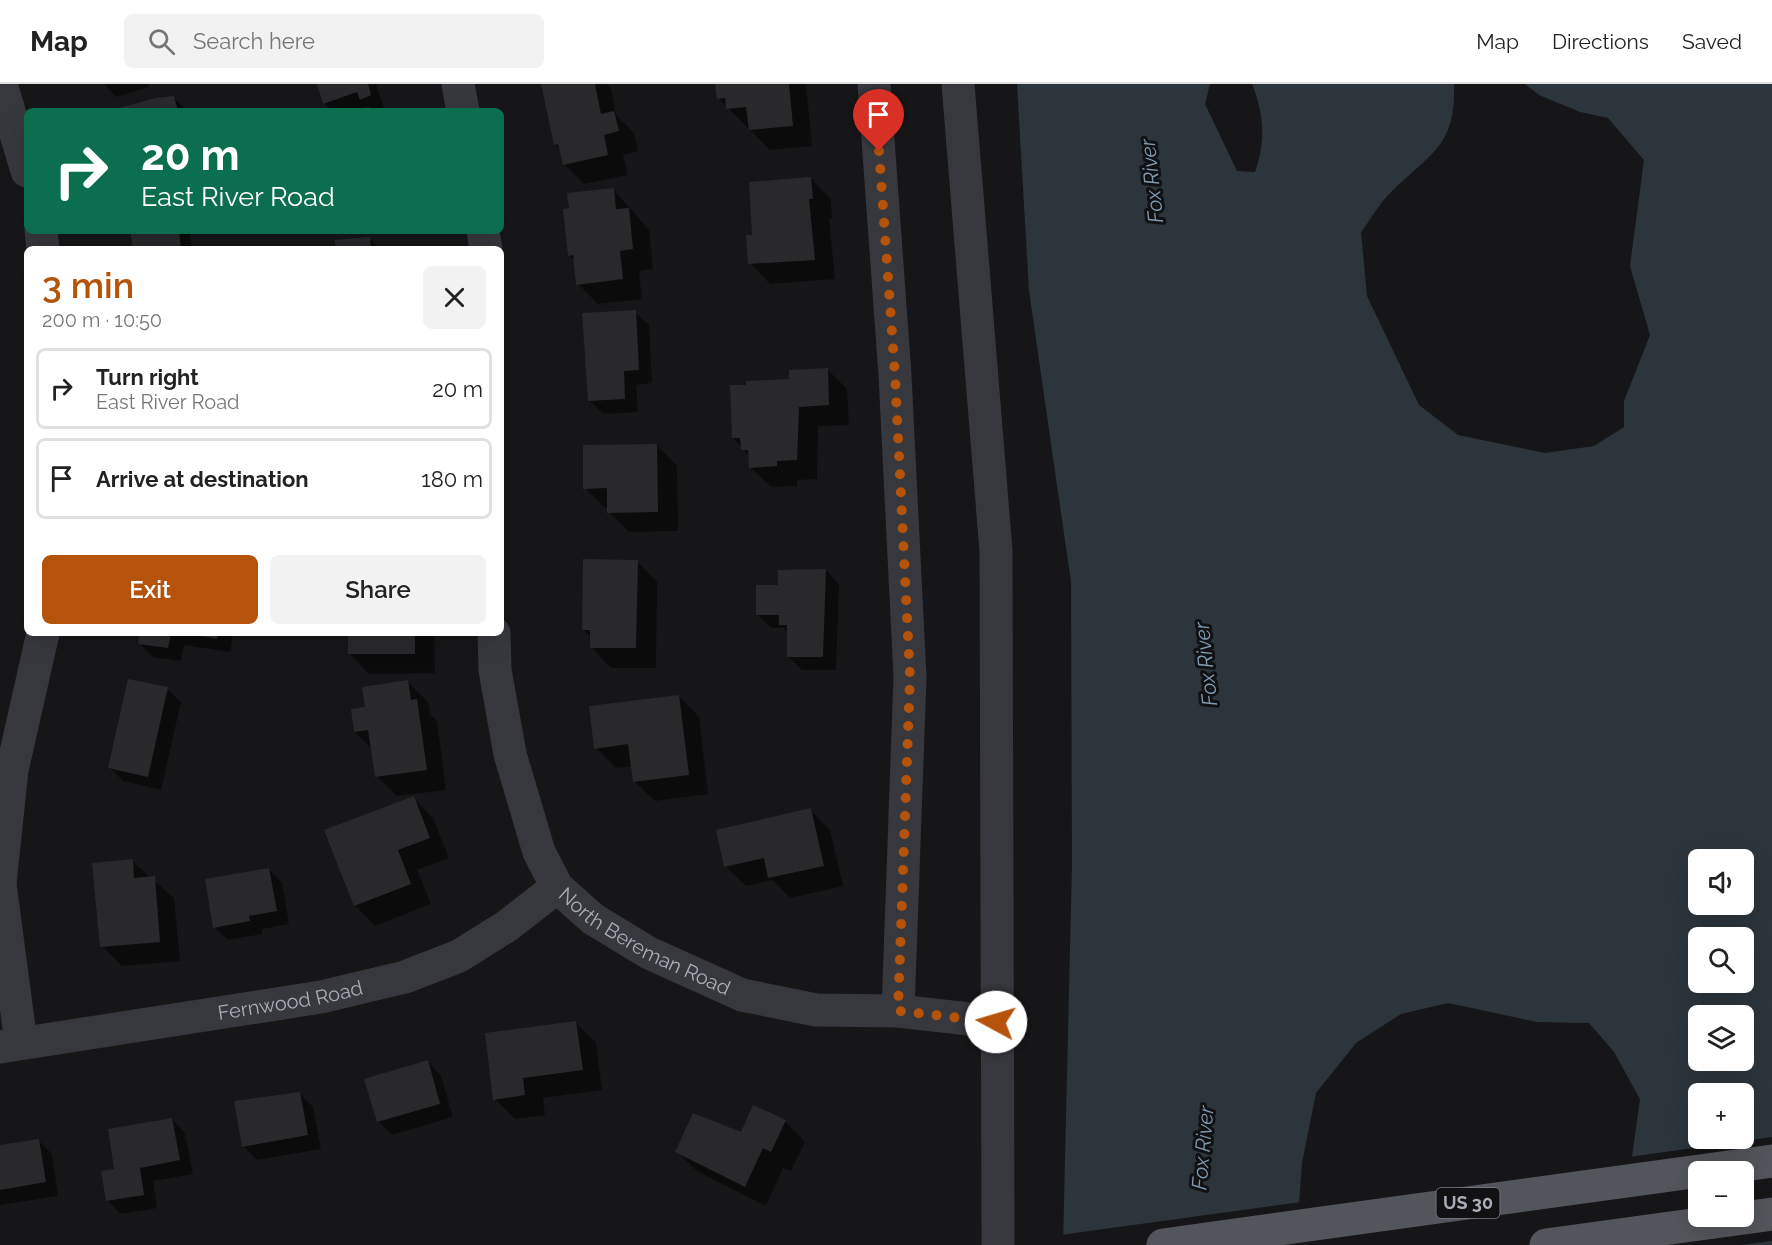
<!DOCTYPE html>
<html lang="en">
<head>
<meta charset="utf-8">
<style>
  :root { --surface:#fff; --page:#f2f2f2; --text:#222; --muted:#767676; --line:#e0e0e0; --accent:#b45309 }
  body { margin:0; font-family:Raleway,sans-serif; background:var(--page); color:var(--text); height:100vh; display:flex; flex-direction:column; font-size:22px; white-space:nowrap }
  * { box-sizing:border-box; margin:0 }
  p { font-size:20px; color:var(--muted) }
  .icon { flex:none; width:33px; height:33px; fill:none; stroke:currentColor; stroke-width:2; stroke-linecap:round; stroke-linejoin:round }
  .map { position:relative; flex:1; overflow:hidden }
  .sheet { position:absolute; left:24px; top:162px; width:480px; height:390px; display:flex; flex-direction:column; background:var(--surface); border-radius:9px; box-shadow:0 6px 24px #0002 }
  .sheet>* { flex:none }
  .top-card { position:absolute; left:24px; top:24px; width:480px; height:126px; border-radius:9px; box-shadow:0 6px 24px #0002; background:#0b6e4f; color:#fff; overflow:hidden }
  .fabs { position:absolute; left:1688px; top:765px; display:grid; gap:12px }
  .fabs a { display:grid; place-items:center; width:66px; height:66px; border-radius:9px; background:var(--surface); box-shadow:0 6px 24px #0002; font-size:30px }
  .pin { position:absolute; display:grid; place-items:center; width:51px; height:51px; color:#fff; margin:-62px -26px; border-radius:50% 50% 50% 0; rotate:-45deg; box-shadow:0 0 6px #0007 }
  .pin .icon { rotate:45deg }
  .me { position:absolute; width:66px; margin:-33px; rotate:276deg; stroke-linejoin:round; filter:drop-shadow(0 0 4px #0008) }
  .turn { display:flex; align-items:center; gap:21px; height:126px; padding:0 18px; font-size:27px }
  .turn .icon { width:78px; height:78px; stroke-width:2.5 }
  .turn b { display:block; font-size:42px; line-height:51px }
  .round { display:grid; place-items:center; flex:none; width:63px; height:63px; border-radius:9px; background:var(--page) }
  .head { display:flex; align-items:center; justify-content:space-between; height:102px; padding:0 18px }
  h1 { font-size:36px; font-weight:600; line-height:45px; color:var(--accent) }
  .button { display:flex; gap:12px; margin-top:auto; padding:12px 18px }
  .button a { flex:1; height:69px; border-radius:9px; background:var(--accent); color:#fff; font-size:24px; font-weight:600; line-height:69px; text-align:center }
  .button a+a { background:var(--page); color:var(--text) }
  ul { padding:0; list-style:none }
  li { display:flex; align-items:center; gap:18px; height:81px; margin:0 12px 9px; padding:0 6px; border:3px solid var(--line); border-radius:9px }
  li div { flex:1 }
  li b { display:block; font-size:22px }
  li em { font-style:normal }
  header { display:flex; align-items:center; gap:36px; box-sizing:border-box; height:84px; padding:0 30px; background:var(--surface); border-bottom:2px solid var(--line) }
  header strong { font-size:28px }
  nav { display:flex; gap:33px; margin-inline-start:auto; font-size:21px }
  .search { width:420px; height:54px; background:var(--page); display:flex; align-items:center; gap:15px; box-sizing:border-box; padding:0 21px; border-radius:9px; color:var(--muted); font-size:22px }
  .map>svg:first-child { display:block }
  .water { fill:#2c353c; fill-rule:evenodd }
  .pier { fill:#161618; fill-rule:evenodd }
  .shadow { fill:#0007 }
  .building { fill:#29292c }
  .lines { fill:none; stroke-linecap:round; stroke-linejoin:round }
  .minor { stroke:#37383d; stroke-width:33 }
  .major { stroke:#53555c; stroke-width:33 }
  .route { stroke:#b45309; stroke-width:10; stroke-dasharray:0 18 }
  .labels { text-anchor:middle; stroke-width:6; stroke-linejoin:round; paint-order:stroke }
  .shield { fill:#111113; stroke:#7b7e86; stroke-width:1.5 }
  .shield-label { font-size:18px; font-weight:bold; fill:#a8adb8 }
  .street-label { font-size:20px; fill:#a8adb8; stroke:#111113 }
  .water-label { font-size:21px; font-style:italic; fill:#7f9bb3; stroke:#111113 }
</style>
</head>
<body>
<header>
<strong>Map</strong>
<div class="search"><svg class="icon" aria-label="search" viewBox="0 0 24 24"><circle cx="10" cy="10" r="6"/><path d="M15 15l6 6"/></svg>Search here</div>
<nav><a>Map</a><a>Directions</a><a>Saved</a></nav>
</header>
<div class="map">
<svg width="1772" height="1161" viewBox="0 0 1772 1161">
  <rect width="100%" height="100%" fill="#161618"/>
  <path class="water" d="M1017,0h193l-5,20 32,67 18,1c11,-31 9,-58 -3,-88h202c2,62 -23,69 -62,107 -12,11 -21,28 -31,41l6,64 52,109 39,30 87,18 49,-7 30,-19v-26l26,-66 -20,-69 14,-106 -36,-42 -28,-6 -41,-17 -14,-11h247v1161h-152l20,-146 -26,-47 -25,-29 -52,-1 -89,-19 -47,11 -45,29 -40,50 -14,70 -6,82h-233l9,-381 -1,-282 -42,-291zM1698,776h45v44h-45zM1698,854h45v44h-45zM1698,932h45v44h-45zM1698,1010h45v44h-45zM1698,1088h45v44h-45z"/>
  <g class="pier">
    <path d="M1772,1053v104l-31,4h-124l12,-88zM1698,1088h45v44h-45z"/>
    <polygon points="1302,1118 1299,1161 1060,1161 1060,1151"/>
  </g>
  <g class="shadow">
    <polygon points="104,0 149,0 149,3 116,13"/>
    <polygon points="318,0 376,0 384,25 373,27 369,22 354,27 332,27 324,19"/>
    <polygon points="543,0 606,0 611,4 616,31 634,49 638,67 623,71 628,91 584,100 564,80 561,67 555,61"/>
    <polygon points="717,0 806,0 812,62 770,66 718,14"/>
    <polygon points="174,14 187,27 111,27"/>
    <polygon points="811,95 831,115 832,135 829,135 835,195 770,200 750,179 754,152"/>
    <polygon points="613,105 649,146 653,185 639,187 642,215 598,220 578,200 575,177 569,171"/>
    <polygon points="132,147 190,147 192,165 134,165"/>
    <polygon points="369,154 380,165 337,165"/>
    <polygon points="635,228 649,241 652,299 636,301 638,328 603,330 590,317"/>
    <polygon points="827,285 847,305 849,341 818,342 817,395 797,396 797,402 771,403 750,383 750,373 733,354 748,302 791,296"/>
    <polygon points="657,361 677,382 678,447 629,448 609,428 609,424 605,424 585,404"/>
    <polygon points="637,477 657,498 656,584 611,584 591,563 591,553 584,546"/>
    <polygon points="826,486 839,500 836,586 802,586 788,572 788,548 784,544 771,544 757,530"/>
    <polygon points="141,549 233,549 230,568 184,561 181,577 153,573 139,559"/>
    <polygon points="349,549 434,549 435,589 369,590 349,569"/>
    <polygon points="408,598 428,618 430,630 437,637 446,706 397,712 376,692 372,665 355,648 366,624"/>
    <polygon points="167,605 181,618 161,706 123,697 110,684"/>
    <polygon points="679,612 699,633 708,710 655,717 634,697 633,682 616,684 596,664"/>
    <polygon points="413,713 433,734 449,774 417,786 431,820 375,842 355,821"/>
    <polygon points="810,726 830,746 843,802 790,814 773,796 746,802 725,782"/>
    <polygon points="132,777 174,814 180,877 122,882 102,862"/>
    <polygon points="269,785 282,799 289,840 262,845 262,850 228,856 214,843"/>
    <polygon points="575,938 596,959 602,1006 543,1014 545,1031 515,1035 495,1015"/>
    <polygon points="428,978 441,992 453,1033 392,1051 378,1037"/>
    <polygon points="300,1010 313,1023 321,1065 257,1076 244,1062"/>
    <polygon points="172,1035 185,1049 193,1090 153,1097 157,1124 121,1130 108,1117 115,1087"/>
    <polygon points="785,1037 805,1058 791,1087 783,1084 766,1122 697,1087 676,1067"/>
    <polygon points="38,1056 52,1070 58,1112 0,1121 0,1063"/>
  </g>
  <g class="building">
    <polygon points="317,0 368,0 371,11 360,16 357,8 323,20"/>
    <polygon points="541,0 595,0 601,30 614,27 619,47 604,51 608,71 563,81 558,60 554,61"/>
    <polygon points="715,0 789,0 793,42 749,46 746,23 726,25 725,14 717,15"/>
    <polygon points="174,12 178,27 107,27 156,14"/>
    <polygon points="811,93 813,115 809,115 815,176 748,180 746,151 752,151 749,98"/>
    <polygon points="614,104 616,125 629,124 633,165 620,167 623,195 576,201 573,171 568,172 563,125 569,124 567,109"/>
    <polygon points="130,147 179,147 181,165 133,165"/>
    <polygon points="370,153 371,165 336,165 335,156"/>
    <polygon points="636,226 639,286 624,287 625,315 588,317 582,229"/>
    <polygon points="828,284 829,321 799,323 797,376 777,377 777,382 749,384 748,366 741,366 740,354 732,354 730,301 746,301 746,297 789,295 789,286"/>
    <polygon points="657,360 658,428 607,429 607,404 583,405 583,361"/>
    <polygon points="583,475 638,476 636,564 590,564 590,546 582,546"/>
    <polygon points="826,485 823,573 787,573 787,541 779,541 779,531 756,531 756,501 778,501 778,486"/>
    <polygon points="139,549 171,549 168,564 138,560"/>
    <polygon points="183,549 218,549 217,555"/>
    <rect x="348" y="549" width="67" height="21"/>
    <polygon points="128,595 168,603 148,693 108,684"/>
    <polygon points="408,596 411,616 417,615 427,686 375,693 368,646 354,648 351,625 365,623 362,603"/>
    <polygon points="679,611 689,691 633,698 628,660 594,665 589,622"/>
    <polygon points="414,712 430,754 398,766 411,800 354,822 324,746"/>
    <polygon points="811,724 824,782 768,794 764,774 724,783 716,746"/>
    <polygon points="133,775 134,794 155,792 160,858 100,863 92,779"/>
    <polygon points="269,784 277,827 249,832 250,837 213,844 205,795"/>
    <polygon points="576,937 583,986 523,994 525,1011 493,1016 485,949"/>
    <polygon points="428,976 440,1020 377,1038 364,995"/>
    <polygon points="300,1008 308,1051 242,1063 234,1017"/>
    <polygon points="753,1021 786,1036 771,1068 763,1064 745,1103 675,1068 693,1029 741,1048"/>
    <polygon points="172,1034 180,1076 140,1084 144,1111 106,1117 101,1087 114,1085 108,1045"/>
    <polygon points="39,1055 46,1098 0,1106 0,1061"/>
  </g>
  <g class="lines">
    <g class="minor">
      <polyline points="1,0 27,87"/>
      <polyline points="458,0 463,27"/>
      <polyline points="874,0 895,291 910,593 898,927"/>
      <polyline points="958,0 996,467 998,1161"/>
      <polyline points="41,147 43,165"/>
      <polyline points="483,147 486,165"/>
      <path id="s1" d="M494,549l1,37 15,84 29,98 18,35 36,32 56,34 93,42 74,15 82,1 98,11"/>
      <polyline points="0,799 12,686 43,549"/>
      <polyline points="0,800 21,959"/>
      <path id="s2" d="M0,963l321,-50 84,-20 54,-21 48,-30 50,-39"/>
    </g>
    <g class="major">
      <polyline points="1163,1161 1772,1077"/>
      <polyline points="1546,1161 1772,1130"/>
    </g>
  </g>
  <g class="lines">
    <polyline class="route" points="879,67 895,291 910,593 898,927 996,938"/>
  </g>
  <g class="labels">
    <rect class="shield" x="1436.5" y="1104" width="63" height="30" rx="4.5"/>
    <g class="shield-label">
      <text x="1468" y="1125">US 30</text>
    </g>
    <g class="street-label">
      <text dy="7" stroke="none"><textPath href="#s1" startOffset="368">North Bereman Road</textPath></text>
      <text dy="7" stroke="none"><textPath href="#s2" startOffset="294">Fernwood Road</textPath></text>
    </g>
    <g class="water-label">
      <text transform="translate(1152 97) rotate(-96)" y="7">Fox River</text>
      <text transform="translate(1206 580) rotate(-96)" y="7">Fox River</text>
      <text transform="translate(1203 1064) rotate(-85)" y="7">Fox River</text>
    </g>
  </g>
</svg>
<div class="fabs">
<a><svg class="icon" aria-label="sound" viewBox="0 0 24 24"><path d="M4 9h4l5-4v14l-5-4H4zM17 9q2 3 0 6"/></svg></a>
<a><svg class="icon" aria-label="search" viewBox="0 0 24 24"><circle cx="10" cy="10" r="6"/><path d="M15 15l6 6"/></svg></a>
<a><svg class="icon" aria-label="layers" viewBox="0 0 24 24"><path d="M12 4l9 5-9 5-9-5zM3 14l9 5 9-5"/></svg></a>
<a>+</a>
<a>−</a>
</div>
<div class="pin" style="left:879px;top:67px;background:#d93025"><svg class="icon" aria-label="arrive" viewBox="0 0 24 24"><path d="M6 21V4h12l-3 4 3 4H6"/></svg></div>
<svg class="me" style="left:996px;top:938px" viewBox="-20 -20 40 40"><circle r="19" fill="#fff"/><path d="M0-13L10 11 0 6-10 11z" fill="#b45309"/></svg>
<div class="top-card">
<div class="turn"><svg class="icon" aria-label="right" viewBox="0 0 24 24"><path d="M7 20v-9h11M14 6l5 5-5 5"/></svg><div><b>20 m</b>East River Road</div></div>
</div>
<section class="sheet">
<div class="head"><div><h1>3 min</h1><p>200 m · 10:50</p></div><a class="round"><svg class="icon" aria-label="close" viewBox="0 0 24 24"><path d="M6 6l12 12M18 6L6 18"/></svg></a></div>
<ul>
<li><svg class="icon" aria-label="right" viewBox="0 0 24 24"><path d="M7 20v-9h11M14 6l5 5-5 5"/></svg><div><b>Turn right</b><p>East River Road</p></div><em>20 m</em></li>
<li><svg class="icon" aria-label="arrive" viewBox="0 0 24 24"><path d="M6 21V4h12l-3 4 3 4H6"/></svg><div><b>Arrive at destination</b></div><em>180 m</em></li>
</ul>
<div class="button"><a>Exit</a><a>Share</a></div>
</section>
</div>
</body>
</html>
